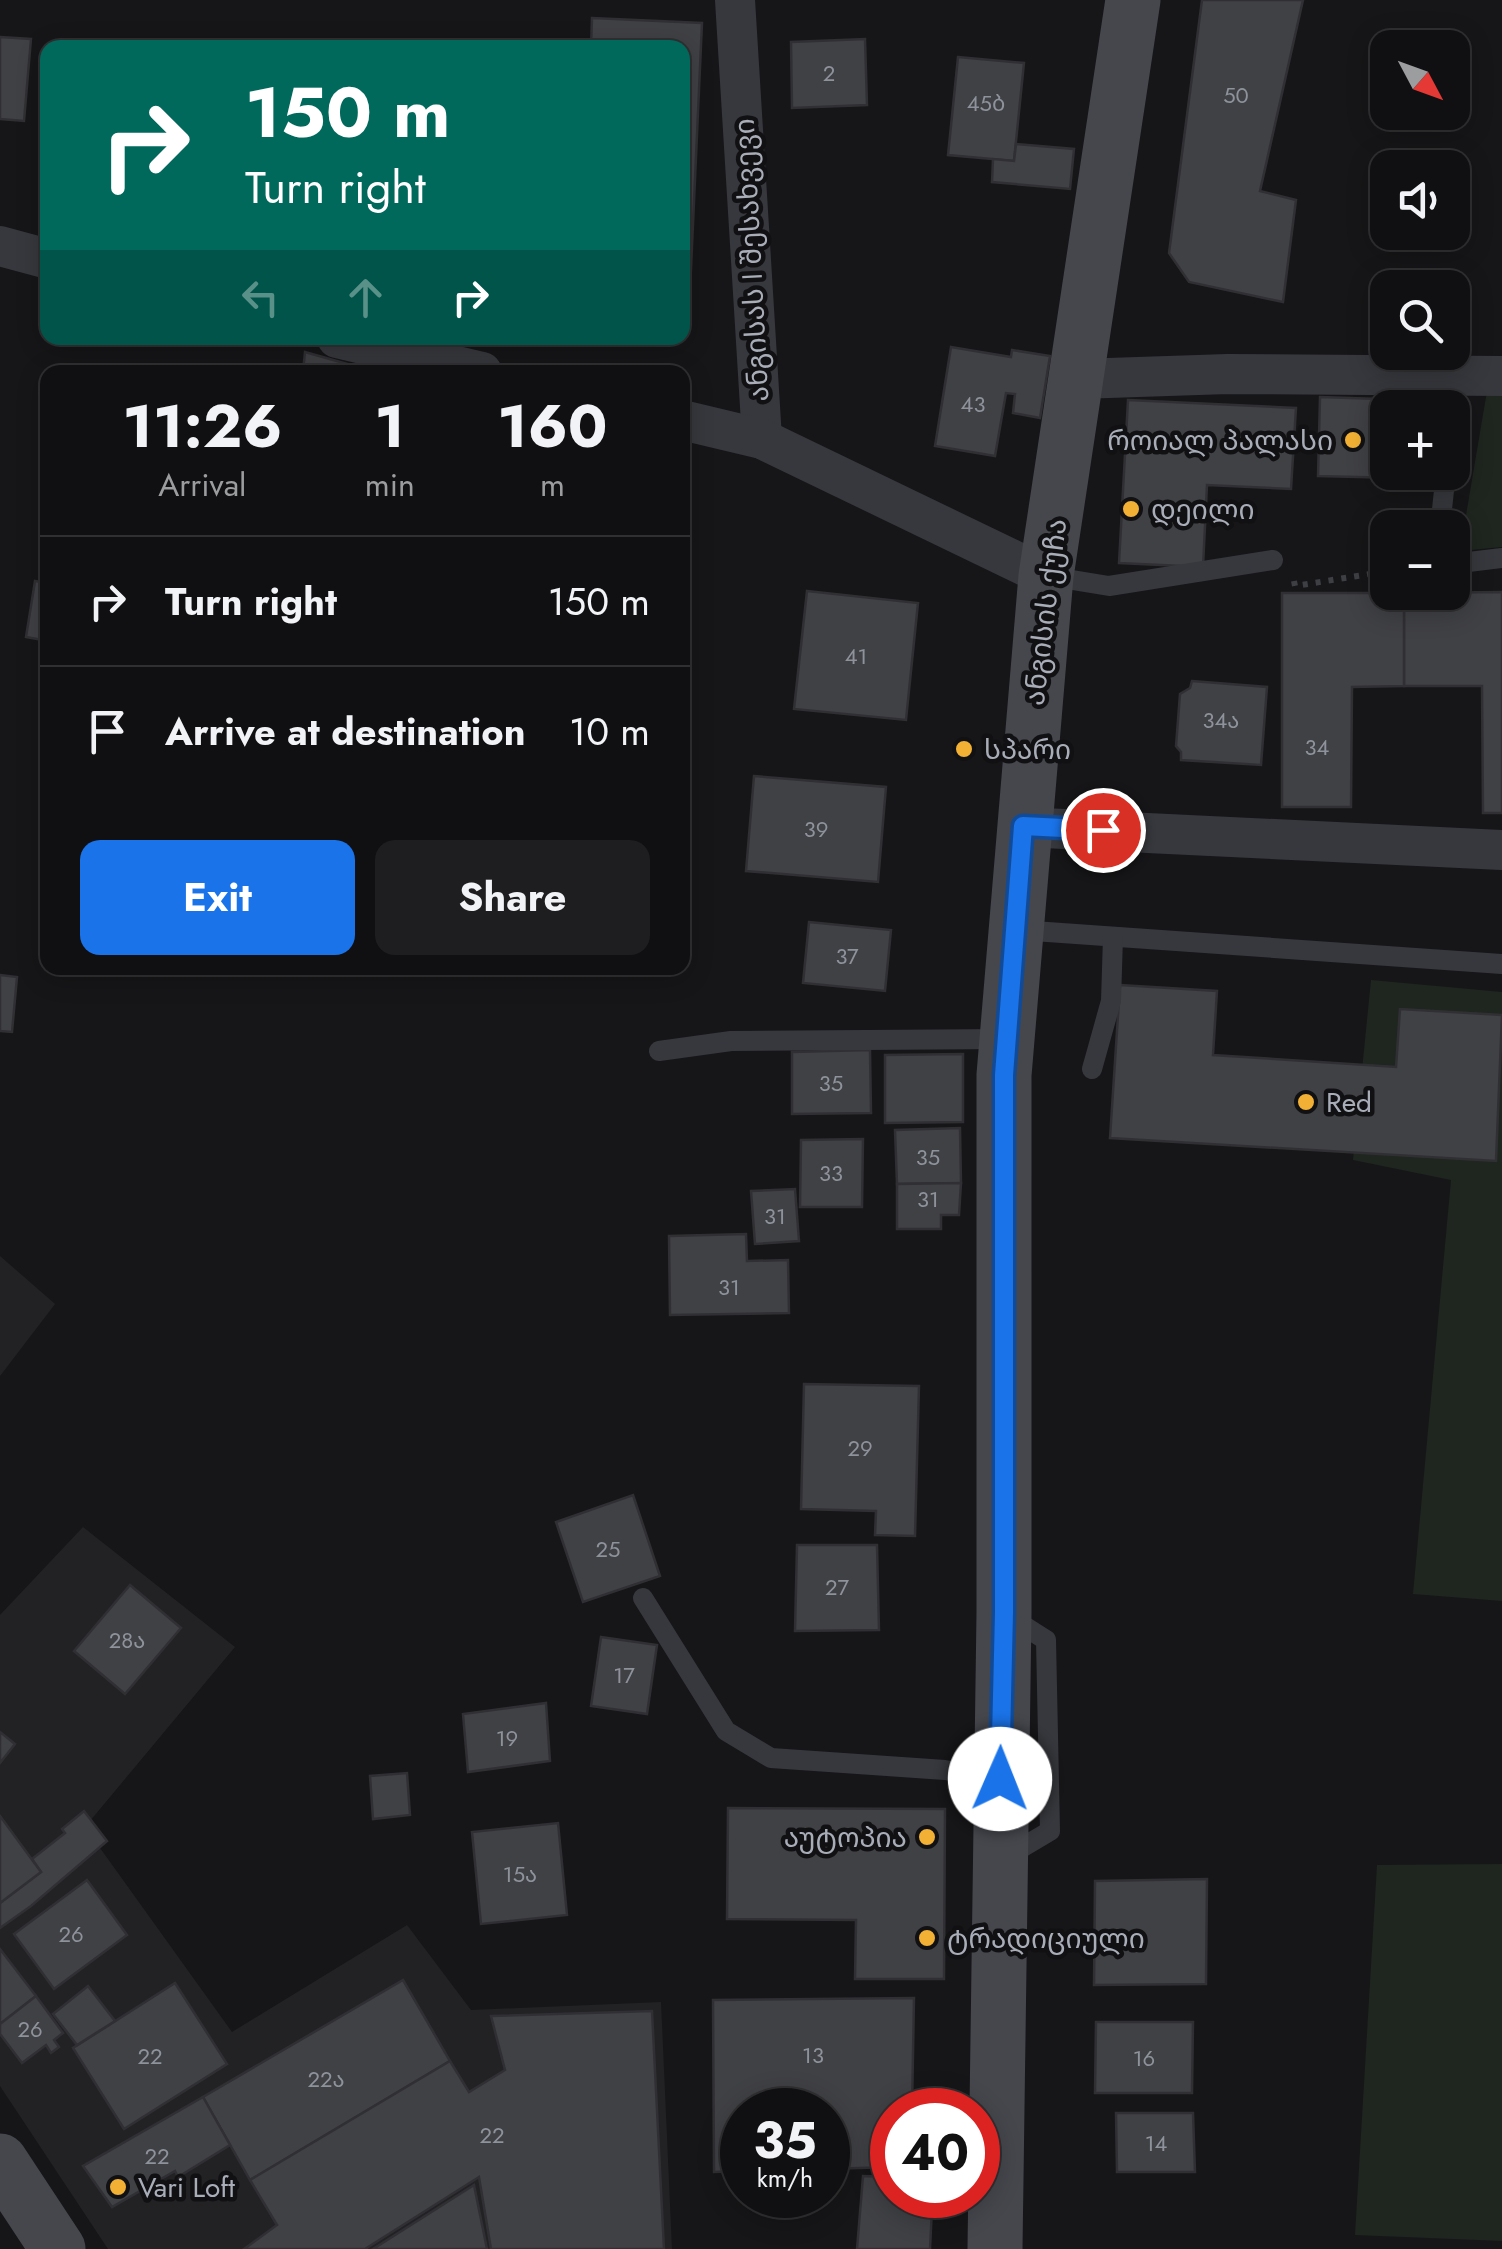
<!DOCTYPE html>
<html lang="en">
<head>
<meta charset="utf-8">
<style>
  :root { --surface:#101012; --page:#1e1e20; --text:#f1f3f6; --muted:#9c9d9f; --line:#303032; --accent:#1a73e8 }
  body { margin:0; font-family:Jost,"Noto Sans Georgian",sans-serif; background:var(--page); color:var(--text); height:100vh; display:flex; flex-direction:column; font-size:38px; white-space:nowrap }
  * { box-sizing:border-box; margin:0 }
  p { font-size:32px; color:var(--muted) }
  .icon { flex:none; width:55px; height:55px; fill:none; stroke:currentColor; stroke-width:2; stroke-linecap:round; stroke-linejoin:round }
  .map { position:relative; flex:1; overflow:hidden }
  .sheet { position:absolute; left:40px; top:365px; width:650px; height:610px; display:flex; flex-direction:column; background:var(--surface); border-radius:20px; box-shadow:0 5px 25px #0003,0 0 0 2px var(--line) }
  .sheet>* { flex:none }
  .guide { position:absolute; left:40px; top:40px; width:650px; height:305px; border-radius:20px; box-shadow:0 5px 25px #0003,0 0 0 2px var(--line); background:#00695c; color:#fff; overflow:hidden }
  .needle { width:65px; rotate:131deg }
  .controls { position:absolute; left:1370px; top:30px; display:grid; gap:20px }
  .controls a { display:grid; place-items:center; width:100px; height:100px; border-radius:20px; background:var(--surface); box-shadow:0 5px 25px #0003,0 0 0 2px var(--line); font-size:50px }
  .speed { position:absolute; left:720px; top:2088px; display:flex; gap:20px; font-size:50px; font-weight:700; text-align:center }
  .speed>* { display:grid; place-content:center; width:130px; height:130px; border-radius:50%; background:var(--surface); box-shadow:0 5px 25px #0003,0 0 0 2px var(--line); line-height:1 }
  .speed small { font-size:25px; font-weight:400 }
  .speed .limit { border:15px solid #d22; background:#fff; color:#111 }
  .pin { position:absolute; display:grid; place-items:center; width:85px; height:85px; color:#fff; margin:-42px; border:5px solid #fff; border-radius:50%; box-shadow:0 2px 10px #0007 }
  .me { position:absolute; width:110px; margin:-55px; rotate:1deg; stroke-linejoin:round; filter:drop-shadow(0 0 8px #0008) }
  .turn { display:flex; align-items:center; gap:35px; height:210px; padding:0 40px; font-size:45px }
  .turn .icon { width:130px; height:130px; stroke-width:2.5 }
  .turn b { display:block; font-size:70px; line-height:85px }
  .lanes { display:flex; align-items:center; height:95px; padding:0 40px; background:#0003; justify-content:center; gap:50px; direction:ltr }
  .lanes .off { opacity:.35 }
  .eta { display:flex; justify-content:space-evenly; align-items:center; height:170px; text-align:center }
  .eta b { font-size:60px; font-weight:700; line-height:70px }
  .cta { display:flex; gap:20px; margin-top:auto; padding:20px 40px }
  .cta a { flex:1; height:115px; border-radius:20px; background:var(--accent); color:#fff; font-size:40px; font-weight:700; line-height:115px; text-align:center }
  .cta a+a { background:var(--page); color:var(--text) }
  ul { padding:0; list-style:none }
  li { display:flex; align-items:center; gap:30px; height:130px; padding:0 40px; border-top:2px solid var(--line) }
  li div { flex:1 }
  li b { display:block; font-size:38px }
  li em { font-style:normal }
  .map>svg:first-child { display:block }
  .built { fill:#222225 }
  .green { fill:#1e261f }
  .building { fill:#404145; stroke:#303034; stroke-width:2.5 }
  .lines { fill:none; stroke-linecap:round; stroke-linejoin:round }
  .path { stroke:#3d3f44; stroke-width:6; stroke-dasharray:5 8; stroke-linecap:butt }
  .lane { stroke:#37383d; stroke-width:20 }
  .street { stroke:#37383d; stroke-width:40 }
  .secondary { stroke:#45474d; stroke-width:55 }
  .route-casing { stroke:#114b97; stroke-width:25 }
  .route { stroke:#1a73e8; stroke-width:18 }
  .poi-dot { fill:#f2b134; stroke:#111113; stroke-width:4 }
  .labels { text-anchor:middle; stroke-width:9; stroke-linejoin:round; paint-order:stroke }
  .number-label { font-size:22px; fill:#8e929b }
  .street-label { font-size:28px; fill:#a8adb8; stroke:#111113 }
  .poi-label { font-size:28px; fill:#a8adb8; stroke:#111113; text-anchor:start }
</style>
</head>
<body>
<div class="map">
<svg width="1502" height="2249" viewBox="0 0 1502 2249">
  <rect width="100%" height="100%" fill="#161618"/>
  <g class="built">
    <polygon points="0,1256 55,1304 0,1376"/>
    <polygon points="83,1527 235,1647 85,1827 232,2032 407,1925 471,2010 661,2002 672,2249 108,2249 0,2086 0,1615"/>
  </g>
  <g class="green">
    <polygon points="1488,385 1502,385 1502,547 1460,551"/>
    <polygon points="1371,980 1502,992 1502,1601 1413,1594 1451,1180 1353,1160"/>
    <polygon points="1502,1864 1502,2241 1355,2235 1377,1865"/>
  </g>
  <g class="building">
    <polygon points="1202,0 1303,0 1260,191 1296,200 1283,302 1189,282 1169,253"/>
    <polygon points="592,18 702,23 690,291 682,290 682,48 591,48"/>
    <polygon points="0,37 31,39 24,121 0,119"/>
    <polygon points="865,39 867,105 792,108 791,42"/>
    <polygon points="958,57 1024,63 1014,161 948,155"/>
    <polygon points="1016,144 1074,149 1070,189 992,182 993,159 1014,161"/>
    <polygon points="951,347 1011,357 1012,350 1050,356 1040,418 1013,413 1015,394 1006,393 995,456 935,446"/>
    <polygon points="305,352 372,371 303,372"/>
    <polygon points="1320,397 1439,401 1439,408 1388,408 1388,472 1437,472 1437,479 1318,476"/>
    <polygon points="1128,400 1296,408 1291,489 1207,485 1203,567 1119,563"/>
    <polygon points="35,581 48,583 48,641 26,637"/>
    <polygon points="807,591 918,603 906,720 794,709"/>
    <polygon points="1502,592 1502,813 1483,813 1482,686 1404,686 1404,593"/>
    <polygon points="1282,593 1404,593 1404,686 1352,687 1351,807 1282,807"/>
    <polygon points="1192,681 1267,687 1261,765 1181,760 1181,752 1176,746 1180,694 1190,688"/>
    <polygon points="754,776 886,787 878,882 746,871"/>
    <polygon points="809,922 891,930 885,991 803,983"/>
    <polygon points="0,975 17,977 12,1032 0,1031"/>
    <polygon points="1120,985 1217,991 1213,1055 1396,1067 1400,1009 1502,1015 1496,1161 1110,1138"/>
    <polygon points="870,1050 871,1113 792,1114 792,1052"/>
    <polygon points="963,1054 963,1122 885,1123 885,1055"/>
    <polygon points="960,1128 961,1183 897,1184 895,1130"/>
    <polygon points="863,1139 862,1207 800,1207 801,1140"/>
    <polygon points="961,1183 959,1215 941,1215 941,1229 897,1229 897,1184"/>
    <polygon points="795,1189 799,1241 755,1244 751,1191"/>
    <polygon points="746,1234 747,1261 788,1260 789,1313 670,1315 669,1236"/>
    <polygon points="804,1384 919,1386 915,1536 875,1535 876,1511 801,1509"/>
    <polygon points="633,1495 660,1576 583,1602 556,1522"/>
    <polygon points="797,1545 877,1545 879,1630 795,1631"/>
    <polygon points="130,1585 181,1628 125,1694 74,1651"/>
    <polygon points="601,1637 657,1645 647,1714 591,1706"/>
    <polygon points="546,1703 550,1761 468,1772 463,1714"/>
    <polygon points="0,1732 15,1744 0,1763"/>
    <polygon points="407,1773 410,1815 373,1819 370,1776"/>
    <polygon points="728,1808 945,1809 944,1979 855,1979 856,1920 727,1919"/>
    <polygon points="84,1811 107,1841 31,1906 0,1928 0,1903 41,1872 32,1859 65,1833 62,1829"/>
    <polygon points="0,1816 41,1872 0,1903"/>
    <polygon points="558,1823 567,1915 481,1924 472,1832"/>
    <polygon points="1207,1879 1206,1984 1094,1985 1095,1881"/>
    <polygon points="87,1880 127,1935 54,1989 14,1934"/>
    <polygon points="0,1949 36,1996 0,2024"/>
    <polygon points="403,1980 450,2061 250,2180 203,2097"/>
    <polygon points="175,1983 227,2064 124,2129 73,2048"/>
    <polygon points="88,1986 115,2021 77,2045 53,2014"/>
    <polygon points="36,1996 63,2033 54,2040 59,2047 51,2053 46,2045 22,2063 0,2034 0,2024"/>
    <polygon points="914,1998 912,2110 892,2110 892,2167 828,2169 828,2110 742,2110 742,2171 714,2172 713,2000"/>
    <polygon points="652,2011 664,2249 491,2249 479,2177 365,2249 244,2249 277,2225 250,2180 450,2061 469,2092 505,2070 491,2016"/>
    <polygon points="1096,2022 1193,2022 1192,2093 1095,2093"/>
    <polygon points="203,2097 230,2145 178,2177 175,2171 112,2207 83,2166"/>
    <polygon points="1116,2113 1193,2113 1195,2172 1117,2172"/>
    <polygon points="863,2176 892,2177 892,2195 954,2195 953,2210 932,2208 930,2249 857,2249"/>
    <polygon points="474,2185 487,2249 373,2249"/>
  </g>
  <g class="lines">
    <polyline class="path" points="1294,581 1295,586 1388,571"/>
    <g class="lane">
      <polyline points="1452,408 1456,376"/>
      <polyline points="1440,528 1446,472"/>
      <polyline points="1452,564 1502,558"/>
      <polyline points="1048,576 1109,586 1273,560"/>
      <polyline points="1019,930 1502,964"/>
      <polyline points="659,1051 731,1041 1004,1039"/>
      <polyline points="1092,1069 1111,1001 1113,937"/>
      <polyline points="643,1598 726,1731 771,1758 945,1770 998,1779"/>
      <polyline points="1006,1857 1050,1831 1046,1640 1010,1617"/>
    </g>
    <g class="street">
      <polyline points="735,0 762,439"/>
      <polyline points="0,246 48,259"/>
      <polyline points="337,338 482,372"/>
      <polyline points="1078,379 1228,374 1502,376"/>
      <polyline points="682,420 762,439 1046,576"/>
      <polyline points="1023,827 1502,850"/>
    </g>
    <g class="secondary">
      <polyline points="0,2161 58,2249"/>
      <polyline points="995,2249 1004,1613 1004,1075 1046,576 1133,0"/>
    </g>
  </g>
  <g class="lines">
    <defs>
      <polyline id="route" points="1000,1779 1004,1613 1004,1075 1023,826 1103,830"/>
    </defs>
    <use href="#route" class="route-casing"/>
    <use href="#route" class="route"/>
  </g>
  <g class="poi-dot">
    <circle cx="1353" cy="440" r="10"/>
    <circle cx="1131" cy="509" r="10"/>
    <circle cx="964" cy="749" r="10"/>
    <circle cx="1306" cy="1102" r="10"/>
    <circle cx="927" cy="1837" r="10"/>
    <circle cx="927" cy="1938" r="10"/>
    <circle cx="118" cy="2187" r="10"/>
  </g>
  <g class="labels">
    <g class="number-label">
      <text x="829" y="81">2</text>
      <text x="1236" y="103">50</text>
      <text x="986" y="111">45ბ</text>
      <text x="973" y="412">43</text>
      <text x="856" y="664">41</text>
      <text x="1221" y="728">34ა</text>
      <text x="1317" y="755">34</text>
      <text x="816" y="837">39</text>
      <text x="847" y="964">37</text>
      <text x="831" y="1091">35</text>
      <text x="928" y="1165">35</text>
      <text x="831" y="1181">33</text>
      <text x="928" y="1207">31</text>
      <text x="775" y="1224">31</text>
      <text x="729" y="1295">31</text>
      <text x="860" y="1456">29</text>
      <text x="608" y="1557">25</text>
      <text x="837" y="1595">27</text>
      <text x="127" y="1648">28ა</text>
      <text x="624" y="1683">17</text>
      <text x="507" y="1746">19</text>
      <text x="520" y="1882">15ა</text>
      <text x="71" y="1942">26</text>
      <text x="30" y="2037">26</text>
      <text x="813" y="2063">13</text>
      <text x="150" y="2064">22</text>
      <text x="1144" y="2066">16</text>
      <text x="326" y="2087">22ა</text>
      <text x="492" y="2143">22</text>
      <text x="1156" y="2151">14</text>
      <text x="157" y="2164">22</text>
    </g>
    <g class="street-label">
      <text transform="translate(751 260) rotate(-93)" y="10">ანგისას I შესახვევი</text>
      <text transform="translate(1045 612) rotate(-83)" y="10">ანგისის ქუჩა</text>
    </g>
    <g class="poi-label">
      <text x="1333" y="450" text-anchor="end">როიალ პალასი</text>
      <text x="1151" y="519">დეილი</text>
      <text x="984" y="759">სპარი</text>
      <text x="1326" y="1112">Red</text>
      <text x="907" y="1847" text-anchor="end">აუტოპია</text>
      <text x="947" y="1948">ტრადიციული</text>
      <text x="138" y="2197">Vari Loft</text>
    </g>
  </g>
</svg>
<div class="controls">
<a><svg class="needle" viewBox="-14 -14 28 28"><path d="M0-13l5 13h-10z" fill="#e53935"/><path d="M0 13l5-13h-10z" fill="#9c9d9f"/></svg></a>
<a><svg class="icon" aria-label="sound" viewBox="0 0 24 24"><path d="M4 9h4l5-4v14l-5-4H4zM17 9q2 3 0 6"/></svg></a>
<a><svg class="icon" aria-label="search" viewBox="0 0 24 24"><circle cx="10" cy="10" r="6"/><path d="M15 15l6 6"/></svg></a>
<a>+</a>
<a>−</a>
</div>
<div class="speed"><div>35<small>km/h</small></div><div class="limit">40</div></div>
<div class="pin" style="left:1103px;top:830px;background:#d93025"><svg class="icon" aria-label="arrive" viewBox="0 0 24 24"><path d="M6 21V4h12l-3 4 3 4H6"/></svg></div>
<svg class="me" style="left:1000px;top:1779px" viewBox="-20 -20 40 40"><circle r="19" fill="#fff"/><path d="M0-13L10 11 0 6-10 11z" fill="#1a73e8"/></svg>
<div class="guide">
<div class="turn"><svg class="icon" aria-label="right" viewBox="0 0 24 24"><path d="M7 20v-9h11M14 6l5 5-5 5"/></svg><div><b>150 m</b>Turn right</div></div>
<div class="lanes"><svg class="icon off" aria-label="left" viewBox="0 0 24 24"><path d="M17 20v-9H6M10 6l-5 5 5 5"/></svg><svg class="icon off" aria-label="ahead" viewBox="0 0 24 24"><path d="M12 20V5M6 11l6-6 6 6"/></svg><svg class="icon" aria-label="right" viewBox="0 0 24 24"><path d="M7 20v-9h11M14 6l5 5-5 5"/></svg></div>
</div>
<section class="sheet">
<div class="eta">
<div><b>11:26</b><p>Arrival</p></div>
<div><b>1</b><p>min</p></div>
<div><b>160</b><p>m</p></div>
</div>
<ul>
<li><svg class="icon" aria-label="right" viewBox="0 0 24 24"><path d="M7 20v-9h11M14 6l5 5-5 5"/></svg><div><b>Turn right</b></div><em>150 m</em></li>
<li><svg class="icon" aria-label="arrive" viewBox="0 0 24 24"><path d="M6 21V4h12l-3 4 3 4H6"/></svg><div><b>Arrive at destination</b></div><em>10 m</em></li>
</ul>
<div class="cta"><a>Exit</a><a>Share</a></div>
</section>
</div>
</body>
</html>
